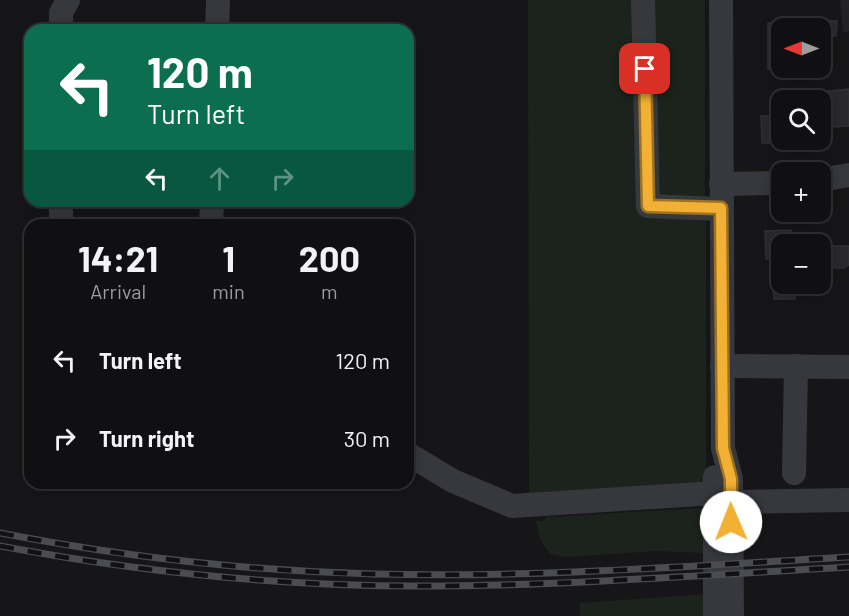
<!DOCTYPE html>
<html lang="en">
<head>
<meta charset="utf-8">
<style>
  :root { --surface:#101012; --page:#19191b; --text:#f1f3f6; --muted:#9c9d9f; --line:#303032 }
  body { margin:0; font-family:Barlow,sans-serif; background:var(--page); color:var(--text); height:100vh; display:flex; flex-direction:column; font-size:22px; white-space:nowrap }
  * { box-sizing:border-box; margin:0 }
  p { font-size:20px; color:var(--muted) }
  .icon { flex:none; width:33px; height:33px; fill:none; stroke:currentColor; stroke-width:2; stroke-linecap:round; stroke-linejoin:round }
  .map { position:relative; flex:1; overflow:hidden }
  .sheet { position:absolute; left:24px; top:219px; width:390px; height:270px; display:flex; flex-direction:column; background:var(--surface); border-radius:18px; box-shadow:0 3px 15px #0003,0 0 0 2px var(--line) }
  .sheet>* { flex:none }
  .guide { position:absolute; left:24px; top:24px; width:390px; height:183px; border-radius:18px; box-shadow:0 3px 15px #0003,0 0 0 2px var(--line); background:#0b6e4f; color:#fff; overflow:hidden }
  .needle { width:39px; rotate:270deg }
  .controls { position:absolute; left:771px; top:18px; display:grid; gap:12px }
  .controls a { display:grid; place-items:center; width:60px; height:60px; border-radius:12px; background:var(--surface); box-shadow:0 3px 15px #0003,0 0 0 2px var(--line); font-size:30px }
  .pin { position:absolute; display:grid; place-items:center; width:51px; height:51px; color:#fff; margin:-26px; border-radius:12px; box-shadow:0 3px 9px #0006 }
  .me { position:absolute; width:66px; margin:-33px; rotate:359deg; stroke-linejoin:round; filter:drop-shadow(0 0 4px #0008) }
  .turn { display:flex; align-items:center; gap:21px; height:126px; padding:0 24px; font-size:27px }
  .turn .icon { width:78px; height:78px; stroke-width:2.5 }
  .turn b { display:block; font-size:42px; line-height:51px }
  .lanes { display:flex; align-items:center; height:57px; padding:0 24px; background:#0003; justify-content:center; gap:30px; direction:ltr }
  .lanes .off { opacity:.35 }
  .eta { display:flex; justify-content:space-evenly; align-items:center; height:102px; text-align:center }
  .eta b { font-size:36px; font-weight:700; line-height:42px }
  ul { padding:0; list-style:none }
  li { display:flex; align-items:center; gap:18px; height:78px; padding:0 24px }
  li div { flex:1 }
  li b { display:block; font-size:22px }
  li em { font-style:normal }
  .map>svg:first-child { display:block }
  .built { fill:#222225 }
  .green { fill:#1c231d }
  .building { fill:#29292c; stroke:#303034; stroke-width:1.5 }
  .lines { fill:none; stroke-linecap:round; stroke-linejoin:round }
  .minor { stroke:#37383d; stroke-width:24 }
  .rail-casing { stroke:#4a4c52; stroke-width:7 }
  .rail { stroke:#111113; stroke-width:4.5; stroke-dasharray:14; stroke-linecap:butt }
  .route-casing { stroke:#9d7322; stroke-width:15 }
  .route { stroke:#f2b134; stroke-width:10 }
</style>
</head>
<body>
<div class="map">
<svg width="849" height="616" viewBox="0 0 849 616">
  <rect width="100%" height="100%" fill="#161618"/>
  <polygon class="built" points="840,0 849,0 849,31 843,33"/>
  <g class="green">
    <polygon points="528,0 639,0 644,211 706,216 706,483 529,494"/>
    <polygon points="648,0 705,0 705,200 652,202"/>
    <polygon points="701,508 706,511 707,553 657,551 565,557 550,554 541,541 536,521 545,521 546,517"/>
    <polygon points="706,594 706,616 580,616 580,603"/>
  </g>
  <g class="building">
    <polygon points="820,20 837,21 836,36 820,35"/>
    <rect x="768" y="23" width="14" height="46"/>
    <polygon points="849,89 849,126 820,128 820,92"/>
    <polygon points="761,116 782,116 782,143 762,143"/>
    <polygon points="791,230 791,244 782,244 780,259 766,259 765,231"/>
    <polygon points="820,246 849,246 849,265 845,266 845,268 820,268"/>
    <polygon points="773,284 794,284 795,299 774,299"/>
  </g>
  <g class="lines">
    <g class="minor">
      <polyline points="643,0 648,206 721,209"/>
      <polyline points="721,0 723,448 731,479 732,616"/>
      <polyline points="61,30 61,13 68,0"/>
      <polyline points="217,30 218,0"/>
      <polyline points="820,180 849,175"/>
      <polyline points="721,184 782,183"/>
      <polyline points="61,201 61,225"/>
      <polyline points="211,225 212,201"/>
      <polyline points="722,366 849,367"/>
      <polyline points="408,454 453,481 512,506 731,492"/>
      <polyline points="794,473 796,366"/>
      <polyline points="731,502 849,500"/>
      <polyline points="715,616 715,477"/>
    </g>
    <defs>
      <g id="rail">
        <path d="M0,533c124,24 248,38 374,41 158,4 317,-8 475,-17"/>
        <path d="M0,546c138,26 278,40 419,40 143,0 287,-11 430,-19"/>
      </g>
    </defs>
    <use href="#rail" class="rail-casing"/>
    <use href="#rail" class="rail"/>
  </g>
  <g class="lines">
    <defs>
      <polyline id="route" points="645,69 648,206 721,208 723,448 731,479 731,522"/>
    </defs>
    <use href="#route" class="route-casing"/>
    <use href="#route" class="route"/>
  </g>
</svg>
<div class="controls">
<a><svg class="needle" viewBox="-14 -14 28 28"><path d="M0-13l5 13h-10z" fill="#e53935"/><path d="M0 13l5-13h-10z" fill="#9c9d9f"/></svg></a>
<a><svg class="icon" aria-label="search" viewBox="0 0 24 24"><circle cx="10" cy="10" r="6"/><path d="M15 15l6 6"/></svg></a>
<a>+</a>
<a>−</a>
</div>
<div class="pin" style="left:645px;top:69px;background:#d93025"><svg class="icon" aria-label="arrive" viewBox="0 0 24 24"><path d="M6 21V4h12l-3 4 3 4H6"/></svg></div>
<svg class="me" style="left:731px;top:522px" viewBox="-20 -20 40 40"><circle r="19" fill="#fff"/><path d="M0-13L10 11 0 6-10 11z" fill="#f2b134"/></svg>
<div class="guide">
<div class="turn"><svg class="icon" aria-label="left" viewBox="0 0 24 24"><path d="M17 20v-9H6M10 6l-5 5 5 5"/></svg><div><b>120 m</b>Turn left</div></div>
<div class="lanes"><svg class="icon" aria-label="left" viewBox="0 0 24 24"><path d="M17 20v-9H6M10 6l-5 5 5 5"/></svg><svg class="icon off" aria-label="ahead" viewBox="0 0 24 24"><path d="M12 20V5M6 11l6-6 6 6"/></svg><svg class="icon off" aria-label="right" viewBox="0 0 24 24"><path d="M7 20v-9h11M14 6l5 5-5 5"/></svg></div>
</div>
<section class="sheet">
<div class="eta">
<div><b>14:21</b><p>Arrival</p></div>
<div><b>1</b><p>min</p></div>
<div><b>200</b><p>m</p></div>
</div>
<ul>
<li><svg class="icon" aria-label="left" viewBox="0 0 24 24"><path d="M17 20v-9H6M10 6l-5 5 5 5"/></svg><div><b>Turn left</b></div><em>120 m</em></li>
<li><svg class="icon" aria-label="right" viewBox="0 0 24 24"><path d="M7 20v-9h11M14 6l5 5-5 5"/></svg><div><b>Turn right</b></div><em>30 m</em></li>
</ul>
</section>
</div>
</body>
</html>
